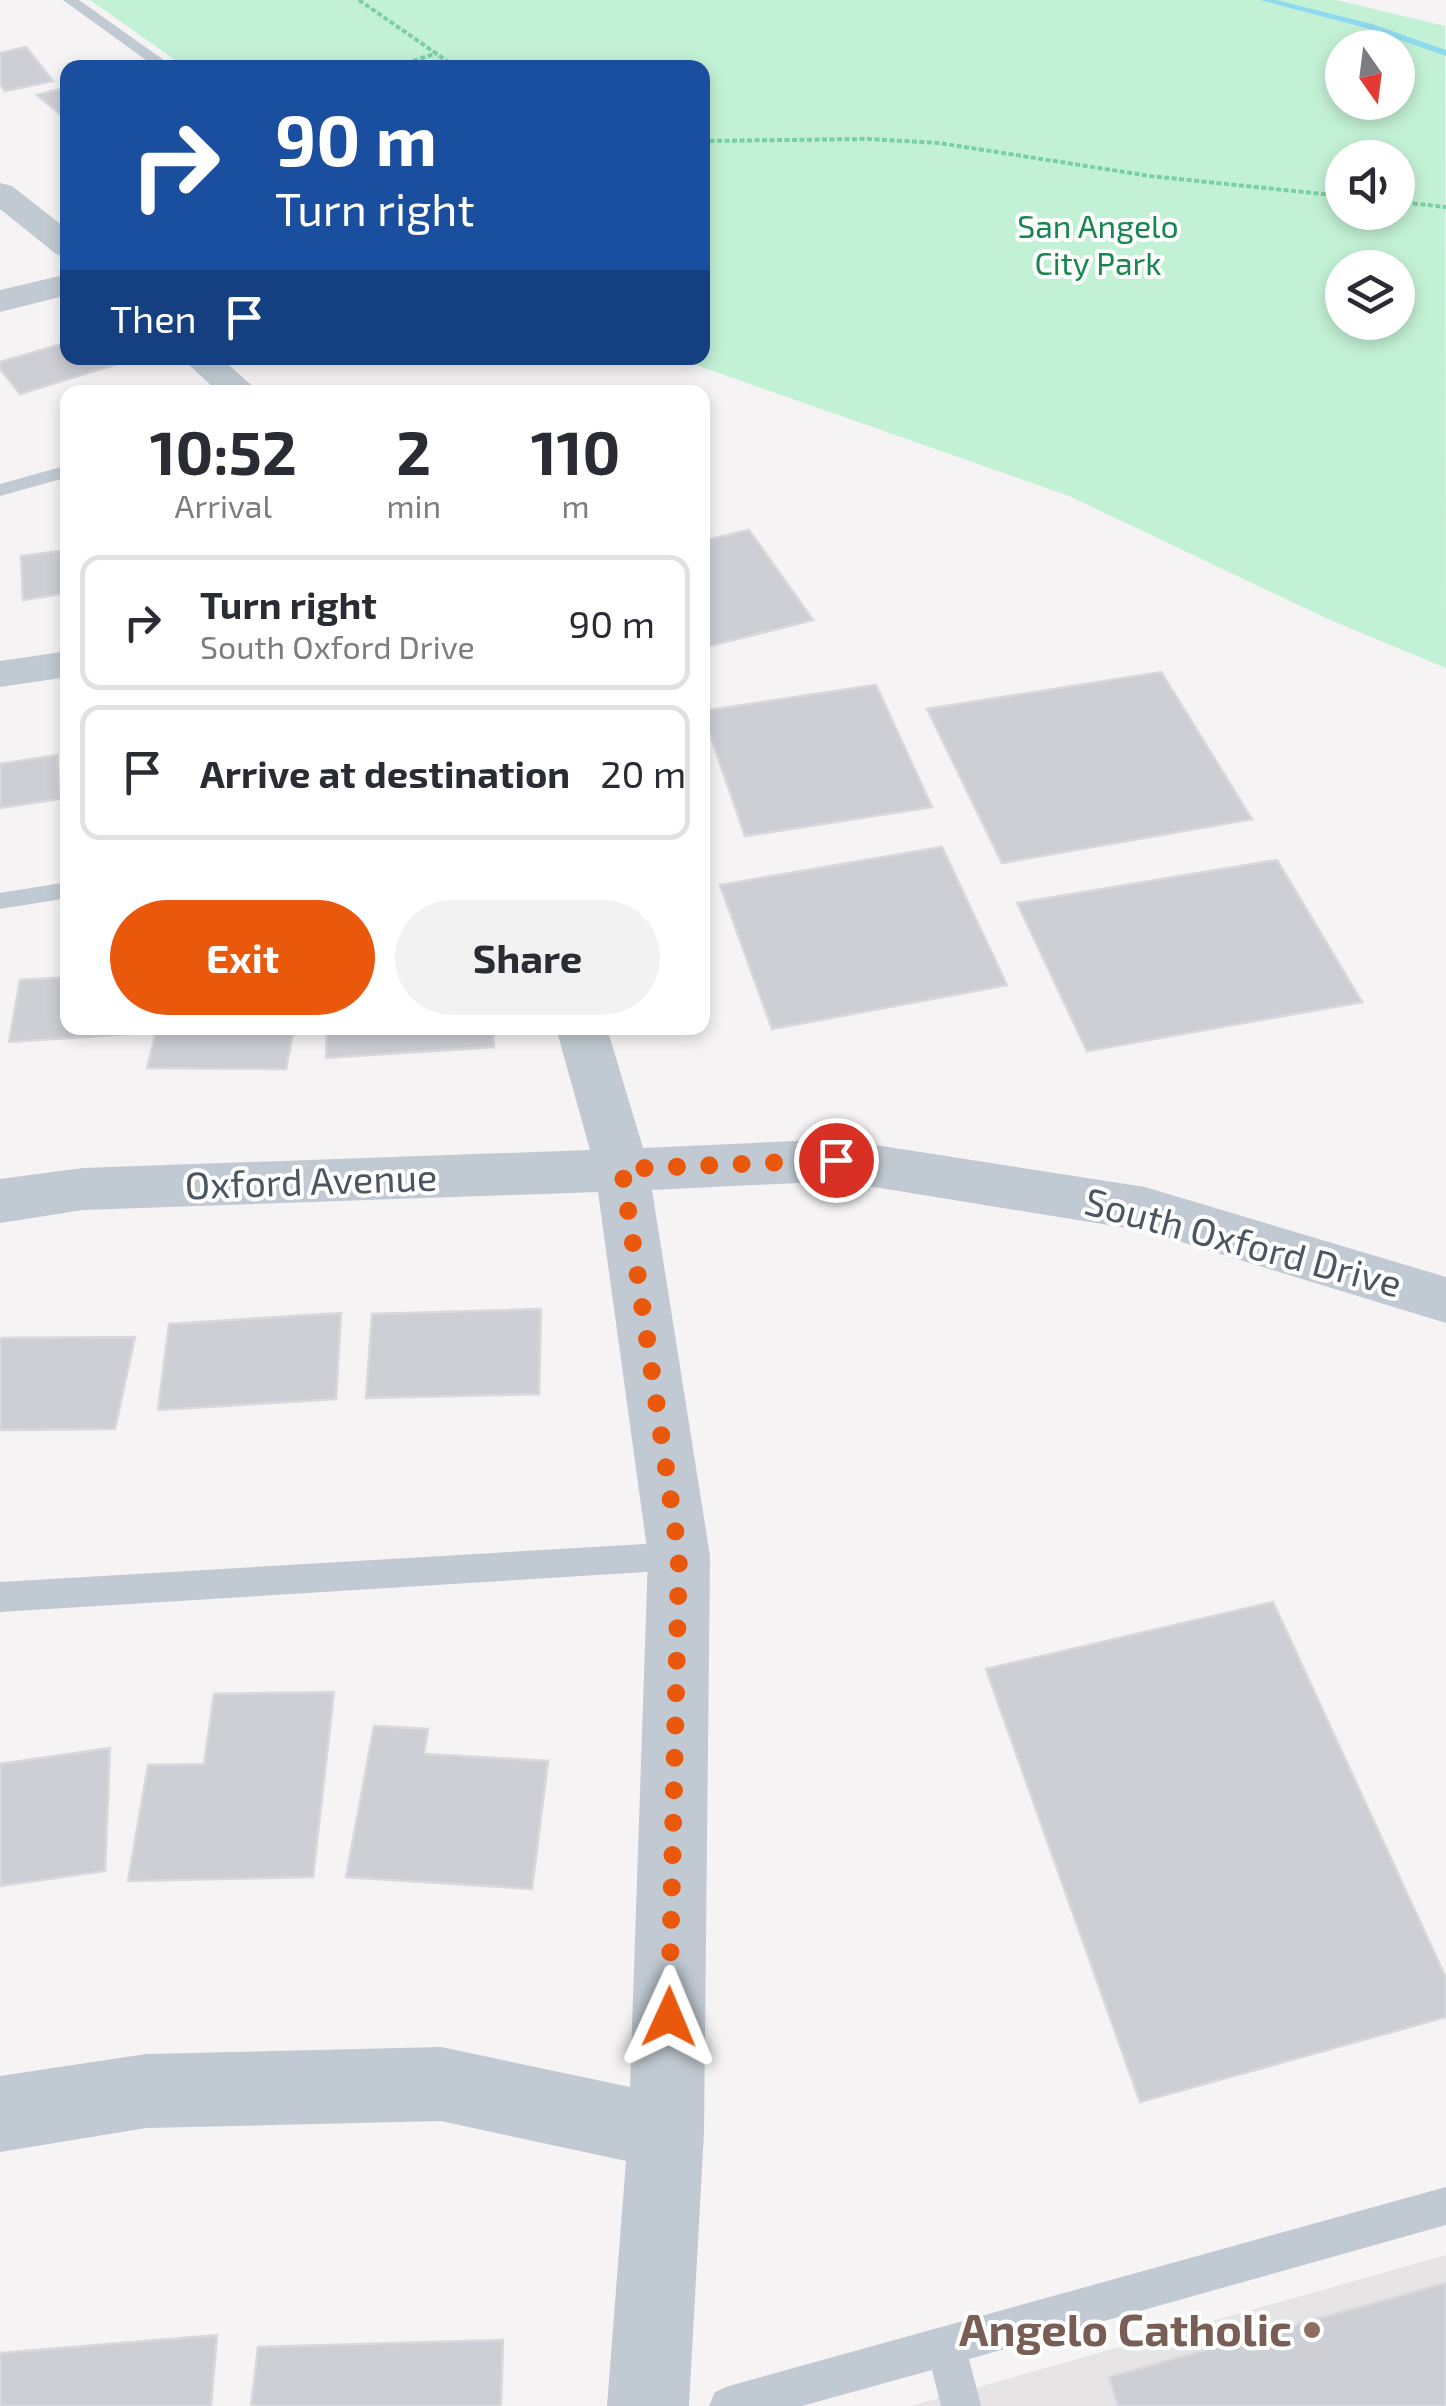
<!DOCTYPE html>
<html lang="en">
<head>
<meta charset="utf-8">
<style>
  :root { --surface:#fff; --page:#f2f2f3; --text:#2b2b33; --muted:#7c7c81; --line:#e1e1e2; --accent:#ea580c }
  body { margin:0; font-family:"Exo 2",sans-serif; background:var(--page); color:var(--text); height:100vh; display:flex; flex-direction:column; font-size:38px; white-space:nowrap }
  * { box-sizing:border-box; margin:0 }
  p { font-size:32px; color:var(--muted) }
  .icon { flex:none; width:55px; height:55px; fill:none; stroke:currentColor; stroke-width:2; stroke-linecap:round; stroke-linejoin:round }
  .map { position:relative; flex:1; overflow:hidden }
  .drawer { position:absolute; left:60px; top:385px; width:650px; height:650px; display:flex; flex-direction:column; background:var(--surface); border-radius:20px; box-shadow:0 5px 15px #0003 }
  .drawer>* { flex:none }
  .guide { position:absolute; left:60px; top:60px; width:650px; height:305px; border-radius:20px; box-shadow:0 5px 15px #0003; background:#1a4fa0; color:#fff; overflow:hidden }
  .needle { width:65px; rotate:166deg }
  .fabs { position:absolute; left:1325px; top:30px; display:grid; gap:20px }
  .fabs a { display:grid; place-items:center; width:90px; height:90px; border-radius:50%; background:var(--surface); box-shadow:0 5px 15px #0003; font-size:50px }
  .pin { position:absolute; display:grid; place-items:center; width:85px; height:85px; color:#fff; margin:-42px; border:5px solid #fff; border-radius:50%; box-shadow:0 2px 10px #0007 }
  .me { position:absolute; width:110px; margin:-55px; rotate:1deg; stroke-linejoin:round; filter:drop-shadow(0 0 8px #0008) }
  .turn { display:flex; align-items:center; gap:35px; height:210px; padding:0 50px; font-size:45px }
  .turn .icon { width:130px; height:130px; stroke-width:2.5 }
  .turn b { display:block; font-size:70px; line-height:85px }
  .then { display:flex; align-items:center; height:95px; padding:0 50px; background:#0003; gap:20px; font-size:38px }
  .eta { display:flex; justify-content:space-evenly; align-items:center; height:170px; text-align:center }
  .eta b { font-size:60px; font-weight:700; line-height:70px }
  .button { display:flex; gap:20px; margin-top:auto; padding:20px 50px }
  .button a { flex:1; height:115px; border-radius:60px; background:var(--accent); color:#fff; font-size:40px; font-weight:700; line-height:115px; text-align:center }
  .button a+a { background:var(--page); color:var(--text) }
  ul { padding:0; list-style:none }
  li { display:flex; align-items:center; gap:30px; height:135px; margin:0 20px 15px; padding:0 30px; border:5px solid var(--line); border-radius:20px }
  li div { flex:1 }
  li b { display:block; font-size:38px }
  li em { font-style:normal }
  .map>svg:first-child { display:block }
  .education { fill:#e6e4e5 }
  .green { fill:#c3f1d5; fill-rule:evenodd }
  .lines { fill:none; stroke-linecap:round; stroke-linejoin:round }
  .stream { fill:#90daee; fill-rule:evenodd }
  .building { fill:#cdcfd5; stroke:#d7d9de; stroke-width:2.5 }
  .path { stroke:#7ad0a6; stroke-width:4; stroke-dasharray:5 2.5; stroke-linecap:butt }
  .lane { fill:#c1cad2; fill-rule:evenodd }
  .street { fill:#c1cad2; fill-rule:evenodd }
  .route { stroke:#ea580c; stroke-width:18; stroke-dasharray:0 32.4 }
  .education-dot { fill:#8d6e63; stroke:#fff; stroke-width:4 }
  .labels { text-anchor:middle; stroke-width:8; stroke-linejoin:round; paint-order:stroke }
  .far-park-label { font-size:32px; fill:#17864f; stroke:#fff }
  .street-label { font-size:38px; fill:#4a5661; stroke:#fff }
  .near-education-label { font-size:45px; font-weight:bold; fill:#785e54; stroke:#fff; text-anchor:end }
</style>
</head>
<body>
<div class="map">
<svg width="1446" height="2406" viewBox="0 0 1446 2406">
  <rect width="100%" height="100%" fill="#f5f3f3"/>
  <polygon class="education" points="1446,2255 1446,2406 911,2406"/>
  <path class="green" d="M90,0h1246l109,26 1,642 -118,-49 -259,-123 -393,-138h26v-290l-517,-1zM1342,48h56v54h-56zM1342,158h56v54h-56zM1342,268h56v54h-56z"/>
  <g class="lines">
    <polygon class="stream" points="1260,0 1276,0 1372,24 1446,50 1446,56 1366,28"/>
  </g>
  <g class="building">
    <polygon points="26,47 53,81 5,91 0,84 0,53"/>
    <polygon points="68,87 68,121 37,95"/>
    <polygon points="68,342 68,358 116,358 121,363 20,394 0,369 0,362"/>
    <polygon points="749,530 813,620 702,648 702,541"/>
    <polygon points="68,550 68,593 23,600 21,556"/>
    <polygon points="1161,672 1252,819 1002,863 927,709"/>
    <polygon points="876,685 932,807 745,836 702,711"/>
    <polygon points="57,755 59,799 0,808 0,764"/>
    <polygon points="942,847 1007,985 772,1029 720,885"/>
    <polygon points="1277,860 1362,1002 1087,1051 1017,903"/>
    <polygon points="68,977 68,1028 128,1028 128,1034 9,1042 20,980"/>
    <polygon points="157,1028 294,1028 286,1069 147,1068"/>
    <polygon points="327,1028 493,1028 494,1047 326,1058"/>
    <polygon points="541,1309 539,1394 366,1398 372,1314"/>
    <polygon points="341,1313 336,1399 158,1410 169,1324"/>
    <polygon points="135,1337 115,1429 0,1430 0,1338"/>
    <polygon points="1273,1602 1446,1978 1446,2017 1140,2102 986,1669"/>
    <polygon points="334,1692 313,1877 128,1881 148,1765 204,1764 214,1694"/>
    <polygon points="374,1726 428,1729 424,1754 548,1761 532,1889 346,1877"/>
    <polygon points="110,1748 105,1871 0,1886 0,1764"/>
    <polygon points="1446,2283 1446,2406 1118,2406 1109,2377"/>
    <polygon points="217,2335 211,2406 0,2406 0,2353"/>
    <polygon points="503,2340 501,2406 251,2406 258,2347"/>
  </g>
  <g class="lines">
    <g class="path">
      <polyline points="359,0 457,68"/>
      <polyline points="392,68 437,53"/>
      <polyline points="702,141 868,139 939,143 1150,176 1342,196"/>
      <polyline points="1398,202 1446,207"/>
    </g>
    <g class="lane">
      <polygon points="63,0 79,0 175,68 157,68"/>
      <polygon points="68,465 68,477 0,496 0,484"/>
      <polygon points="68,882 68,898 0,909 0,893"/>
      <polygon points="679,1542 690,1546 695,1556 690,1566 679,1570 0,1612 0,1582"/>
      <polygon points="1446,2187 1446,2225 969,2359 981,2406 941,2406 932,2370 802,2406 709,2406 715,2392 729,2386"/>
    </g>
    <g class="street">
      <polygon points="0,183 12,186 68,230 68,257 56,254 0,209"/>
      <polygon points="68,274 68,295 0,312 0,290"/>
      <polygon points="182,358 221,358 259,392 218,392"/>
      <polygon points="68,651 68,677 0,687 0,661"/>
      <polygon points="556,1028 607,1028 643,1148 837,1139 1145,1187 1446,1277 1446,1323 1145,1231 837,1181 652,1190 710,1556 704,2132 689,2406 607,2406 626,2161 441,2121 146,2128 0,2152 0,2076 146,2054 441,2047 630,2087 648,1556 598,1192 83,1210 0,1223 0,1179 83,1168 590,1150"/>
    </g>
  </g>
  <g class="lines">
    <polyline class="route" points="669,2017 679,1556 622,1169 836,1160"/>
  </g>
  <circle class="education-dot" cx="1312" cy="2330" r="10"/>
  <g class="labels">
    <g class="far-park-label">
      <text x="1098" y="238">San Angelo<tspan x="1098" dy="37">City Park</tspan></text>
    </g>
    <g class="street-label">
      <text transform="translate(311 1182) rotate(-2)" y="13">Oxford Avenue</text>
      <text transform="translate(1243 1243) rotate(15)" y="13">South Oxford Drive</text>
    </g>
    <g class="near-education-label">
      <text x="1292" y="2346">Angelo Catholic</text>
    </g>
  </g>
</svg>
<div class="fabs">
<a><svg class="needle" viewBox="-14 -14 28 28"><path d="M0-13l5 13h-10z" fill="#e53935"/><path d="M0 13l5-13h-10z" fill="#7c7c81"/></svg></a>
<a><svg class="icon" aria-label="sound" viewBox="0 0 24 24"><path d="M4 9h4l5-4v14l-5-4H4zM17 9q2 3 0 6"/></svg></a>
<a><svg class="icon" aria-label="layers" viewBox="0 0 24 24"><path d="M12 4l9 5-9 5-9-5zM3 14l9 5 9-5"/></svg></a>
</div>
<div class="pin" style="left:836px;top:1160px;background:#d93025"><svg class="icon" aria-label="arrive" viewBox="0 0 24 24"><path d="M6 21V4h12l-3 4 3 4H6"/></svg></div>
<svg class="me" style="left:669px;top:2017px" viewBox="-20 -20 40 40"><path d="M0-17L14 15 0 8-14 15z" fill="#ea580c" stroke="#fff" stroke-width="4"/></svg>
<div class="guide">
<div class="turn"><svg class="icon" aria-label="right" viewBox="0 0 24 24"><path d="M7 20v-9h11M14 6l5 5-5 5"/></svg><div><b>90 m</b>Turn right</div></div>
<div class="then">Then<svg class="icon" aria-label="arrive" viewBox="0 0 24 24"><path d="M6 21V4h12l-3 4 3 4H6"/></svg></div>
</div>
<section class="drawer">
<div class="eta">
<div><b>10:52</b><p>Arrival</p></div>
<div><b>2</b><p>min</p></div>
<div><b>110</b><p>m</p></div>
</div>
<ul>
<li><svg class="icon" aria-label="right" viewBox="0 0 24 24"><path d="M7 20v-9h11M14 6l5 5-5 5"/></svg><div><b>Turn right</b><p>South Oxford Drive</p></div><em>90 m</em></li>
<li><svg class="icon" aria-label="arrive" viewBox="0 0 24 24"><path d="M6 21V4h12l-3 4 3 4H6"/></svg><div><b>Arrive at destination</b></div><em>20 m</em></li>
</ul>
<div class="button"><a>Exit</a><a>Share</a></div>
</section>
</div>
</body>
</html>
